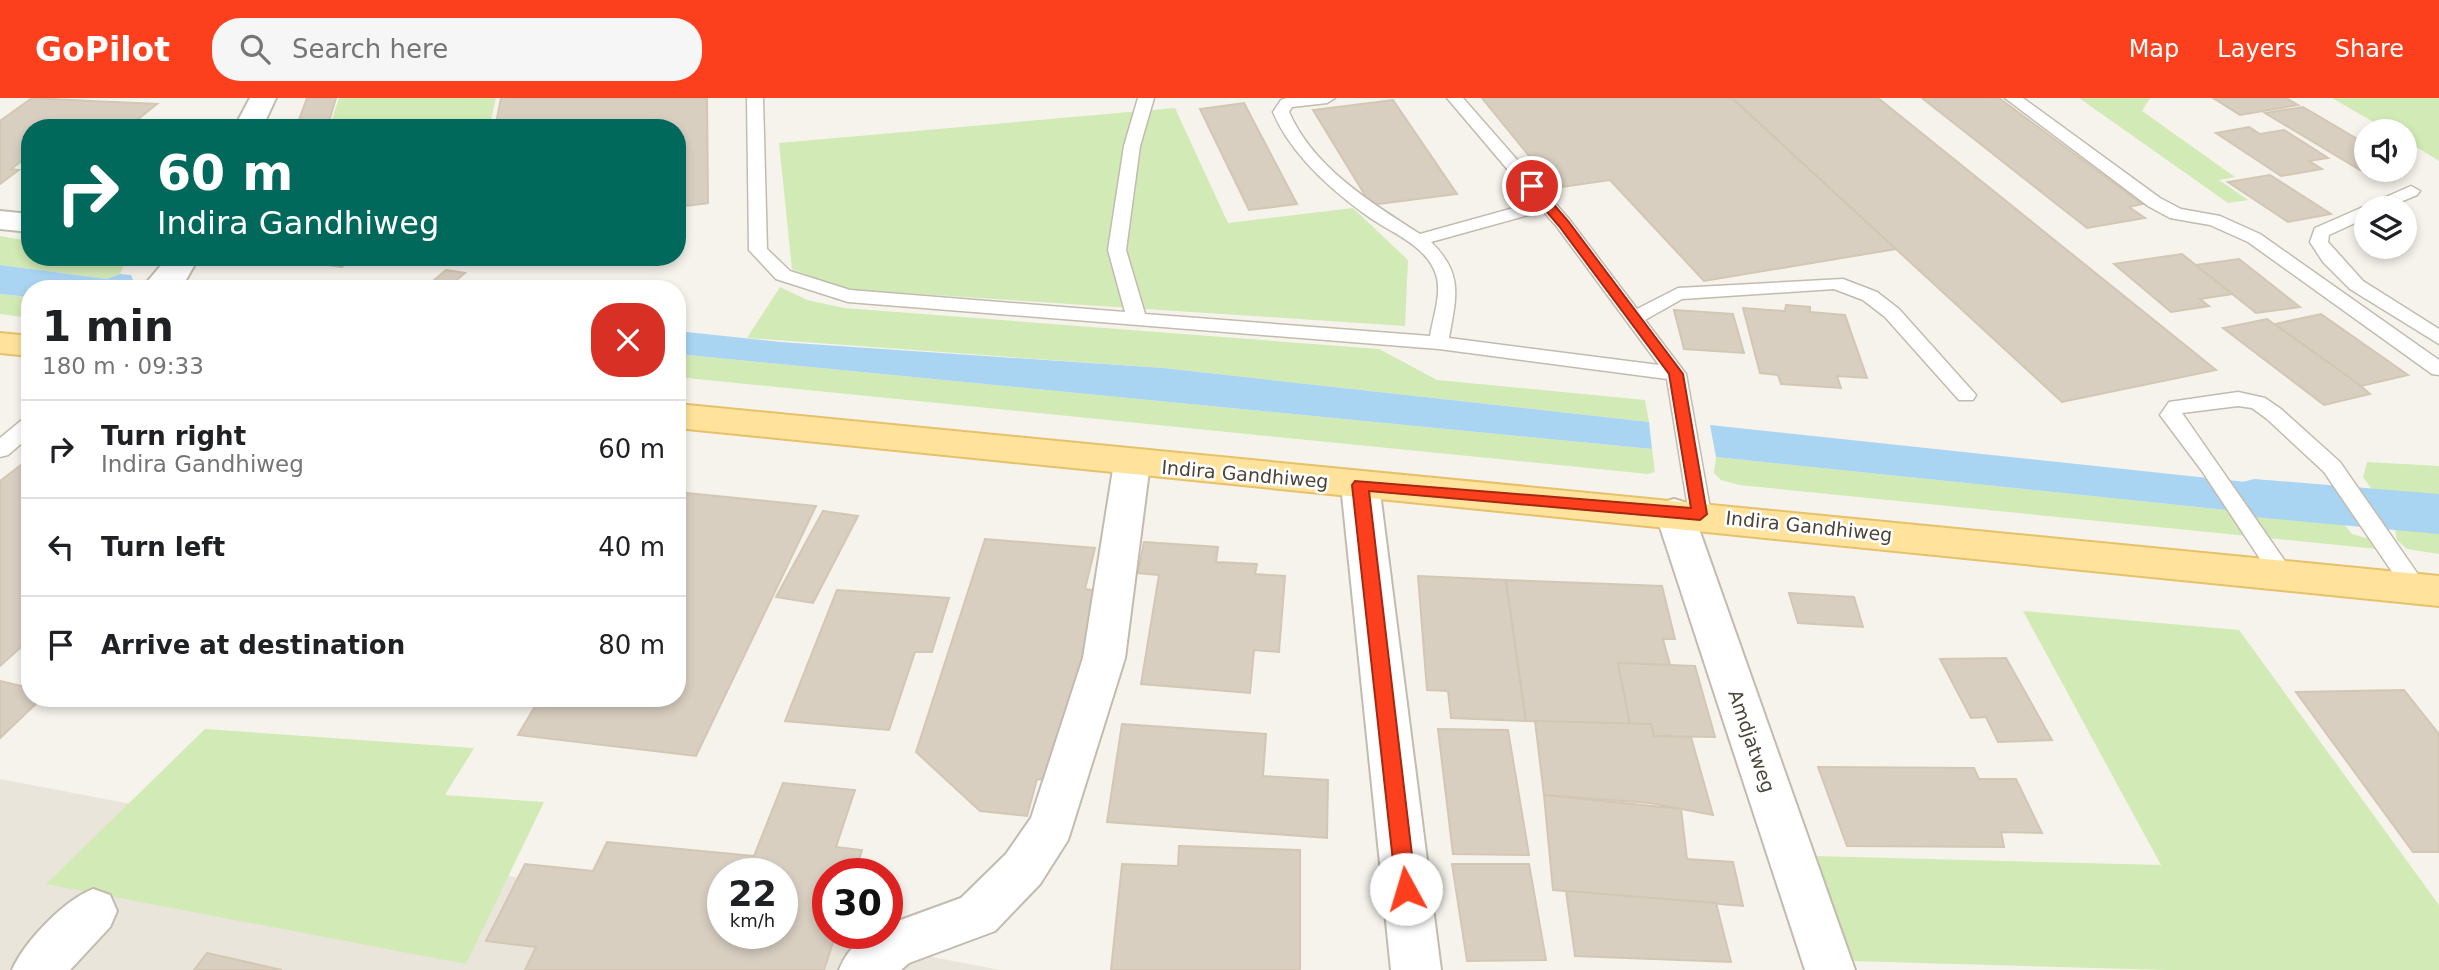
<!DOCTYPE html>
<html lang="en">
<head>
<meta charset="utf-8">
<style>
  :root { --surface:#fff; --page:#f6f6f6; --text:#202124; --muted:#757577; --line:#e0e0e0; --accent:#fc3f1d }
  body { margin:0; font-family:"DejaVu Sans",sans-serif; background:var(--page); color:var(--text); height:100vh; display:flex; flex-direction:column; font-size:26px; white-space:nowrap }
  * { box-sizing:border-box; margin:0 }
  p { font-size:23px; color:var(--muted) }
  .icon { flex:none; width:38px; height:38px; fill:none; stroke:currentColor; stroke-width:2; stroke-linecap:round; stroke-linejoin:round }
  .map { position:relative; flex:1; overflow:hidden }
  .details { position:absolute; left:21px; top:182px; width:665px; height:427px; display:flex; flex-direction:column; background:var(--surface); border-radius:28px; box-shadow:0 4px 10px #0003 }
  .details>* { flex:none }
  .guide { position:absolute; left:21px; top:21px; width:665px; height:147px; border-radius:28px; box-shadow:0 4px 10px #0003; background:#00695c; color:#fff; overflow:hidden }
  .controls { position:absolute; left:2354px; top:21px; display:grid; gap:14px }
  .controls a { display:grid; place-items:center; width:63px; height:63px; border-radius:50%; background:var(--surface); box-shadow:0 4px 10px #0003; font-size:35px }
  .speed { position:absolute; left:707px; top:760px; display:flex; gap:14px; font-size:35px; font-weight:700; text-align:center }
  .speed>* { display:grid; place-content:center; width:91px; height:91px; border-radius:50%; background:var(--surface); box-shadow:0 4px 10px #0003; line-height:1 }
  .speed small { font-size:18px; font-weight:400 }
  .speed .limit { border:10px solid #d22; background:#fff; color:#111 }
  .pin { position:absolute; display:grid; place-items:center; width:60px; height:60px; color:#fff; margin:-30px; border:4px solid #fff; border-radius:50%; box-shadow:0 2px 7px #0007 }
  .me { position:absolute; width:77px; margin:-38px; rotate:354deg; stroke-linejoin:round; filter:drop-shadow(0 0 5px #0008) }
  .turn { display:flex; align-items:center; gap:24px; height:147px; padding:0 21px; font-size:32px }
  .turn .icon { width:91px; height:91px; stroke-width:2.5 }
  .turn b { display:block; font-size:49px; line-height:60px }
  .round { display:grid; place-items:center; flex:none; width:74px; height:74px; border-radius:28px; background:var(--page) }
  .headline { display:flex; align-items:center; justify-content:space-between; height:119px; padding:0 21px }
  h1 { font-size:42px; font-weight:700; line-height:52px }
  ul { padding:0; list-style:none }
  li { display:flex; align-items:center; gap:21px; height:98px; padding:0 21px; border-top:2px solid var(--line) }
  li div { flex:1 }
  li b { display:block; font-size:26px }
  li em { font-style:normal }
  header { display:flex; align-items:center; gap:42px; box-sizing:border-box; height:98px; padding:0 35px; background:var(--accent); color:#fff }
  header strong { font-size:33px }
  nav { display:flex; gap:38px; margin-inline-start:auto; font-size:24px }
  .search { width:490px; height:63px; background:var(--page); display:flex; align-items:center; gap:18px; box-sizing:border-box; padding:0 24px; border-radius:28px; color:var(--muted); font-size:26px }
  .map>svg:first-child { display:block }
  .residential { fill:#eae5da }
  .green { fill:#d2eab5 }
  .water { fill:#a9d4f2 }
  .lines { fill:none; stroke-linecap:round; stroke-linejoin:round }
  .canal { fill:#a9d4f2; fill-rule:evenodd }
  .building { fill:#d8cfc1; stroke:#d3c7b4; stroke-width:2; fill-rule:evenodd }
  .lane-casing { stroke:#c2bbae; stroke-width:3 }
  .street-casing { stroke:#c2bbae; stroke-width:4 }
  .primary-casing { stroke:#e6c16a; stroke-width:4 }
  .lane { fill:#fff; fill-rule:evenodd }
  .street { fill:#fff; fill-rule:evenodd }
  .primary { fill:#ffe39c; fill-rule:evenodd }
  .route { fill:#fc3f1d; stroke:#a42913; stroke-width:2 }
  .labels { text-anchor:middle; stroke-width:5; stroke-linejoin:round; paint-order:stroke }
  .street-label { font-size:19px; fill:#4b4439; stroke:#fff }
</style>
</head>
<body>
<header>
<strong>GoPilot</strong>
<div class="search"><svg class="icon" aria-label="search" viewBox="0 0 24 24"><circle cx="10" cy="10" r="6"/><path d="M15 15l6 6"/></svg>Search here</div>
<nav><a>Map</a><a>Layers</a><a>Share</a></nav>
</header>
<div class="map">
<svg width="2439" height="872" viewBox="0 0 2439 872">
  <rect width="100%" height="100%" fill="#f6f3ec"/>
  <polygon class="residential" points="0,681 723,819 723,835 782,835 782,830 1000,872 0,872"/>
  <g class="green">
    <polygon points="339,0 496,0 489,30 329,30"/>
    <polygon points="2079,0 2150,0 2142,13 2235,79 2219,82 2248,102 2228,105"/>
    <polygon points="2332,0 2439,0 2439,63 2405,42 2404,33 2389,33"/>
    <polygon points="1175,10 1228,125 1353,110 1408,162 1405,228 843,191 792,171 779,45"/>
    <polygon points="0,138 30,143 30,159 127,160 120,176 107,181 0,167"/>
    <polygon points="780,189 807,202 844,210 1379,251 1437,282 1645,302 1649,324 1163,270 747,240"/>
    <polygon points="0,196 30,199 30,220 0,216"/>
    <polygon points="677,256 1652,351 1655,374 1648,376 677,279"/>
    <polygon points="1716,359 2342,424 2352,436 2370,441 2377,451 1739,387 1721,382 1714,375"/>
    <polygon points="2367,364 2439,368 2439,403 2374,394 2363,379"/>
    <polygon points="2394,426 2439,430 2439,456 2407,451 2397,442"/>
    <polygon points="2023,513 2239,532 2439,807 2439,872 2167,872 1852,863 1815,758 2161,767"/>
    <polygon points="205,631 474,650 445,697 544,704 466,866 46,786"/>
  </g>
  <g class="water">
    <polygon points="0,167 107,181 120,176 131,177 133,182 123,191 30,191 30,199 0,196"/>
    <polygon points="677,233 780,244 1163,270 1649,324 1652,351 677,256"/>
    <polygon points="1710,327 2321,392 2342,424 1716,359"/>
    <polygon points="2374,394 2439,403 2439,430 2394,426"/>
  </g>
  <g class="lines">
    <polygon class="canal" points="2254,381 2439,396 2439,436 2254,419 2235,414 2227,400 2235,386"/>
  </g>
  <g class="building">
    <polygon points="32,0 91,3 157,6 127,30 30,30 30,57 11,71 19,72 0,86 0,23"/>
    <polygon points="307,0 336,0 327,30 296,30"/>
    <polygon points="501,0 707,0 708,105 677,109 677,30 495,30"/>
    <polygon points="1482,0 1732,0 1896,151 1704,183 1610,82 1555,90"/>
    <polygon points="1732,0 1878,0 2216,272 2062,304"/>
    <polygon points="1922,0 1999,0 2142,106 2129,109 2145,120 2087,130"/>
    <polygon points="2213,0 2286,0 2298,7 2240,17"/>
    <polygon points="1393,2 1457,96 1371,107 1313,12"/>
    <polygon points="1244,5 1297,106 1249,112 1200,11"/>
    <polygon points="2303,9 2366,46 2366,71 2360,72 2265,15"/>
    <polygon points="2249,29 2260,36 2284,32 2328,60 2309,63 2322,71 2281,78 2216,35"/>
    <polygon points="2270,77 2331,116 2288,124 2228,84"/>
    <polygon points="2182,156 2232,196 2200,201 2209,208 2171,214 2114,166"/>
    <polygon points="272,159 354,159 342,169"/>
    <polygon points="2239,161 2300,209 2256,215 2196,167"/>
    <polygon points="446,172 465,175 451,187 433,183"/>
    <polygon points="1786,207 1810,209 1810,214 1845,217 1867,280 1837,278 1841,290 1781,286 1778,277 1760,275 1743,210 1785,213"/>
    <polygon points="1674,212 1733,216 1744,255 1684,251"/>
    <polygon points="2321,216 2408,277 2361,288 2275,226"/>
    <polygon points="2267,221 2361,288 2370,296 2324,307 2223,230"/>
    <polygon points="30,360 30,541 0,568 0,383"/>
    <polygon points="677,394 816,408 696,658 518,637 540,600 677,600"/>
    <polygon points="823,413 858,418 813,505 776,499"/>
    <polygon points="985,441 1095,450 1085,491 1098,493 1053,683 1037,681 1027,718 980,713 916,654"/>
    <polygon points="1144,444 1218,449 1216,464 1257,466 1255,476 1285,478 1279,554 1254,552 1250,595 1141,586 1159,477 1138,475"/>
    <polygon points="1418,478 1506,482 1526,623 1451,620 1448,593 1427,592"/>
    <polygon points="1506,482 1662,488 1675,541 1663,541 1670,567 1618,565 1630,626 1526,623"/>
    <polygon points="837,492 949,500 932,554 915,554 889,632 785,623"/>
    <polygon points="1789,495 1854,499 1863,529 1798,525"/>
    <polygon points="2006,560 2052,642 1998,644 1986,619 1971,620 1940,561"/>
    <polygon points="1618,565 1695,568 1715,639 1654,638 1651,626 1630,626"/>
    <polygon points="0,583 30,590 30,600 42,600 0,640"/>
    <polygon points="2404,592 2439,636 2439,754 2413,754 2296,594"/>
    <polygon points="1535,623 1651,626 1654,638 1691,639 1713,717 1650,705 1544,697"/>
    <polygon points="1122,626 1266,636 1263,678 1328,682 1327,740 1107,724"/>
    <polygon points="1438,631 1508,632 1529,757 1453,756"/>
    <polygon points="1818,669 1974,670 1979,681 2016,681 2042,735 2001,734 2004,749 1847,748"/>
    <path d="M783,685l72,7 -19,57 26,3 -7,23h-27v60h8l-12,37h-299l11,-23 -50,-6 39,-77 68,7 14,-29 147,14zM723,775h59v60h-59z"/>
    <polygon points="1544,697 1681,711 1687,761 1733,764 1743,808 1553,792"/>
    <polygon points="1179,748 1300,752 1300,872 1111,872 1122,766 1178,768"/>
    <polygon points="1452,766 1529,766 1546,862 1467,863"/>
    <polygon points="1566,793 1716,805 1731,864 1575,858"/>
    <polygon points="207,855 282,872 194,872"/>
  </g>
  <g class="lines">
    <defs>
      <g id="lane">
        <path d="M747,0h16l4,151 23,22 60,19 275,22 -17,-62 16,-104 14,-48h16l-14,48 -14,104 19,64 285,22c3,-18 11,-40 7,-58 -8,-33 -47,-45 -71,-63 -36,-26 -76,-62 -93,-103l8,-12 6,-2h48l-8,5 -35,4 -3,5c24,55 82,91 131,122l115,-32 -88,-104h16l106,121 68,90 41,-21 165,-9 34,13 22,17 77,86 -3,5h-14l-74,-83 -22,-17 -29,-11 -152,10 -37,21 41,54 25,140 -3,6h-16l-3,-6 -22,-135 -228,-30 -591,-47 -72,-23 -27,-29zM1543,113l14,16 102,138 -210,-27c7,-41 15,-64 -18,-96z"/>
        <polygon points="2005,0 2023,0 2160,100 2181,111 2220,118 2260,136 2439,262 2439,277 2432,276 2248,144 2210,127 2170,120 2148,108"/>
        <polygon points="2411,88 2420,93 2417,97 2386,110 2366,110 2366,120 2329,137 2328,144 2363,183 2439,231 2439,246 2350,191 2323,164 2310,144 2315,130"/>
        <polygon points="2238,294 2265,300 2281,311 2340,364 2424,485 2428,491 2424,497 2416,500 2408,497 2324,374 2267,321 2252,310 2238,308 2182,315 2294,476 2290,482 2282,485 2274,482 2202,373 2160,317 2169,304"/>
        <polygon points="30,319 30,338 8,357 0,359 0,340 23,321"/>
      </g>
      <g id="street">
        <polygon points="250,0 276,0 262,30 234,30"/>
        <polygon points="0,113 30,116 30,134 0,131"/>
        <polygon points="168,159 199,159 186,182 176,191 141,191"/>
        <path d="M1132,353l13,3 5,9 -25,195 -57,182 -28,44 -45,47 -86,32 -8,7h-62c9,-22 24,-37 48,-37v-8l74,-27 45,-44 25,-36 52,-160 31,-195 5,-9z"/>
        <polygon points="1360,374 1373,378 1379,387 1441,872 1391,872 1341,387 1347,378"/>
        <polygon points="1674,401 1687,405 1693,414 1855,872 1805,872 1655,414 1661,405"/>
        <path d="M93,791l17,6 7,16 -7,16 -40,43h-58c12,-28 52,-70 81,-81z"/>
      </g>
      <g id="primary">
        <polygon points="0,235 30,238 30,258 0,255"/>
        <polygon points="677,306 2439,478 2439,508 677,330"/>
      </g>
    </defs>
    <use href="#lane" class="lane-casing"/>
    <use href="#street" class="street-casing"/>
    <use href="#primary" class="primary-casing"/>
    <use href="#lane" class="lane"/>
    <use href="#street" class="street"/>
    <use href="#primary" class="primary"/>
  </g>
  <polygon class="route" points="1527,86 1536,86 1568,123 1683,276 1707,416 1700,422 1369,393 1416,791 1413,798 1406,800 1399,798 1396,791 1352,387 1355,383 1691,410 1669,276 1559,128 1527,91"/>
  <g class="labels">
    <g class="street-label">
      <text transform="translate(1245 376) rotate(5)" y="7">Indira Gandhiweg</text>
      <text transform="translate(1809 428) rotate(6)" y="7">Indira Gandhiweg</text>
      <text transform="translate(1752 643) rotate(71)" y="7">Amdjatweg</text>
    </g>
  </g>
</svg>
<div class="controls">
<a><svg class="icon" aria-label="sound" viewBox="0 0 24 24"><path d="M4 9h4l5-4v14l-5-4H4zM17 9q2 3 0 6"/></svg></a>
<a><svg class="icon" aria-label="layers" viewBox="0 0 24 24"><path d="M12 4l9 5-9 5-9-5zM3 14l9 5 9-5"/></svg></a>
</div>
<div class="speed"><div>22<small>km/h</small></div><div class="limit">30</div></div>
<div class="pin" style="left:1532px;top:88px;background:#d93025"><svg class="icon" aria-label="arrive" viewBox="0 0 24 24"><path d="M6 21V4h12l-3 4 3 4H6"/></svg></div>
<svg class="me" style="left:1406px;top:791px" viewBox="-20 -20 40 40"><circle r="19" fill="#fff"/><path d="M0-13L10 11 0 6-10 11z" fill="#fc3f1d"/></svg>
<div class="guide">
<div class="turn"><svg class="icon" aria-label="right" viewBox="0 0 24 24"><path d="M7 20v-9h11M14 6l5 5-5 5"/></svg><div><b>60 m</b>Indira Gandhiweg</div></div>
</div>
<section class="details">
<div class="headline"><div><h1>1 min</h1><p>180 m · 09:33</p></div><a class="round" style="background:#d93025;color:#fff"><svg class="icon" aria-label="close" viewBox="0 0 24 24"><path d="M6 6l12 12M18 6L6 18"/></svg></a></div>
<ul>
<li><svg class="icon" aria-label="right" viewBox="0 0 24 24"><path d="M7 20v-9h11M14 6l5 5-5 5"/></svg><div><b>Turn right</b><p>Indira Gandhiweg</p></div><em>60 m</em></li>
<li><svg class="icon" aria-label="left" viewBox="0 0 24 24"><path d="M17 20v-9H6M10 6l-5 5 5 5"/></svg><div><b>Turn left</b></div><em>40 m</em></li>
<li><svg class="icon" aria-label="arrive" viewBox="0 0 24 24"><path d="M6 21V4h12l-3 4 3 4H6"/></svg><div><b>Arrive at destination</b></div><em>80 m</em></li>
</ul>
</section>
</div>
</body>
</html>
